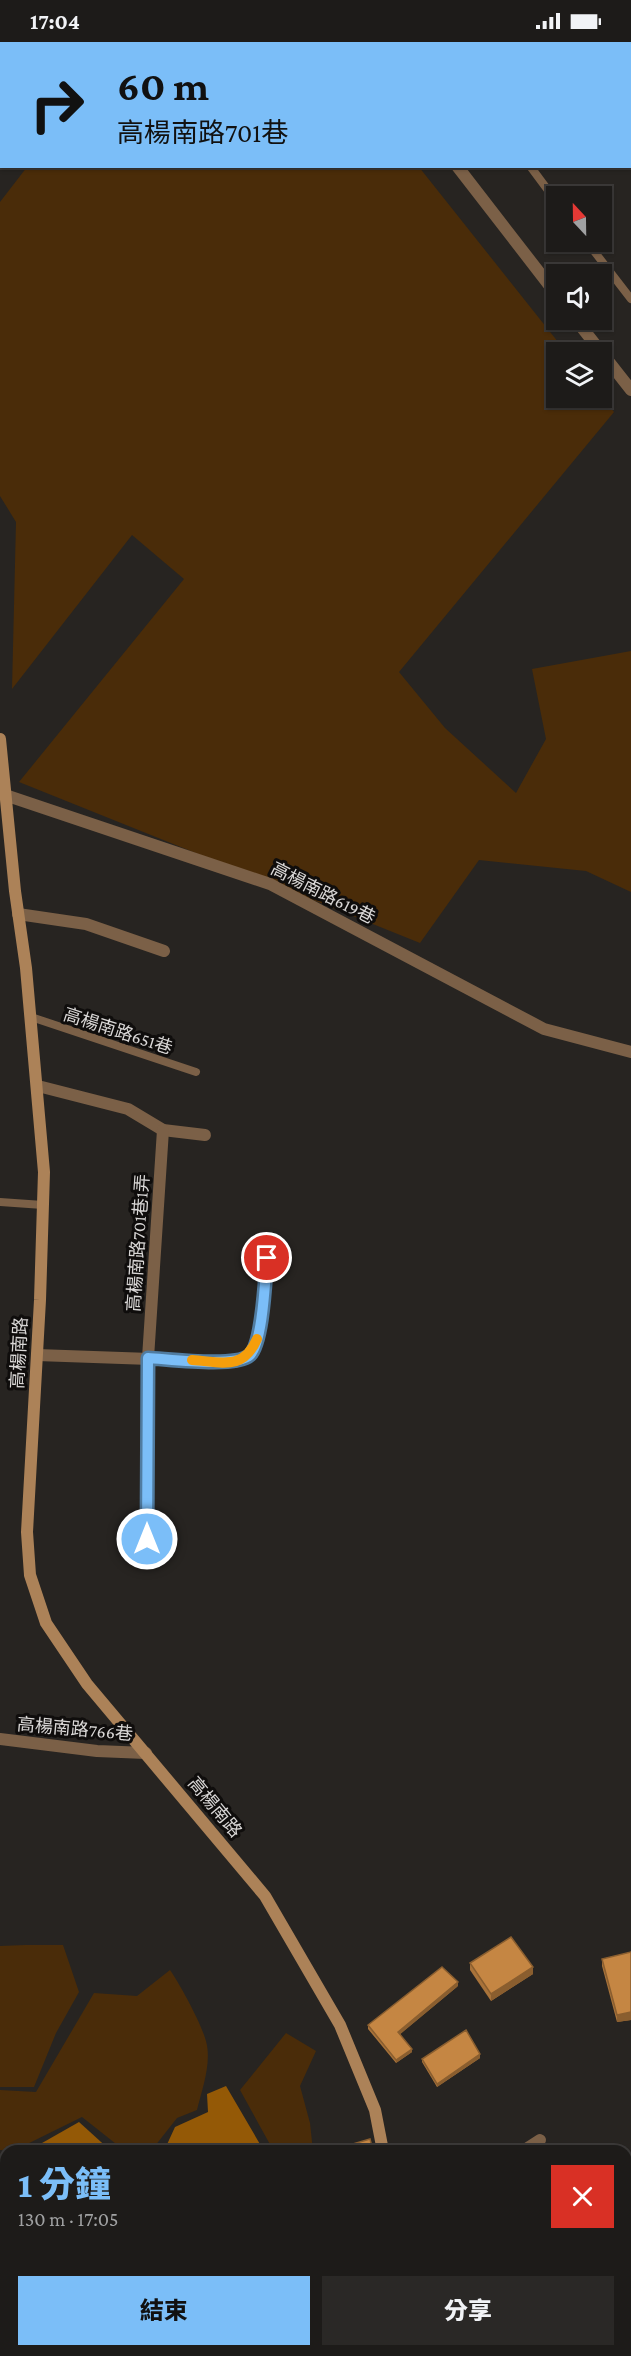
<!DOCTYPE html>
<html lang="zh-TW">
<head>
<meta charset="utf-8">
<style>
  :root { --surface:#1d1b19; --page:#2a2826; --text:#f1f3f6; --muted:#a0a1a2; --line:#3b3938; --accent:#7bbef8 }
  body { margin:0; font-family:"Crimson Pro","Noto Sans TC",serif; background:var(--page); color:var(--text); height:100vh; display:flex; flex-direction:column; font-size:22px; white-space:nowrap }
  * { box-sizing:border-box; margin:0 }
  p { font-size:20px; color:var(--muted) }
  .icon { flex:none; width:33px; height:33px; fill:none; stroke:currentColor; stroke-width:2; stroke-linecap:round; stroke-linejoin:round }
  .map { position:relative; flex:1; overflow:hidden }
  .side { position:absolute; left:0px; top:2103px; width:632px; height:212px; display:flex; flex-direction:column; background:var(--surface); border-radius:18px 18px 0 0; box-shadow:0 2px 4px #0004,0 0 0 2px var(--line) }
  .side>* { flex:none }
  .guide { position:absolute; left:0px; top:0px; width:632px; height:126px; box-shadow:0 2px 4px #0004,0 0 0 2px var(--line); background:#7bbef8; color:#111; overflow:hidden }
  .needle { width:39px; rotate:338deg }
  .controls { position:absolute; left:546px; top:144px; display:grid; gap:12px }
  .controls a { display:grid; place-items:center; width:66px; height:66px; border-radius:0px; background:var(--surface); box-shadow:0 2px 4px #0004,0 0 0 2px var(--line); font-size:30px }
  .pin { position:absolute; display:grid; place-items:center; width:51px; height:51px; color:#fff; margin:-26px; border:3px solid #fff; border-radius:50%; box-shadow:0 2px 6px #0007 }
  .me { position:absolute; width:66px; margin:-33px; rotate:0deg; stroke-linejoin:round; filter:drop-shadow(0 0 4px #0008) }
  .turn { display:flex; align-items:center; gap:21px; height:126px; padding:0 18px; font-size:27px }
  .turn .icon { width:78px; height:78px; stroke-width:2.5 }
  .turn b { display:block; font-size:42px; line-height:51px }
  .round { display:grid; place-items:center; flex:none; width:63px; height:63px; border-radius:0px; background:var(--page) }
  .summary { display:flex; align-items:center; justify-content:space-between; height:102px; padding:0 18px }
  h1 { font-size:36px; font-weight:800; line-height:45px; color:var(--accent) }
  .primary-button { display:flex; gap:12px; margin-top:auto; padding:12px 18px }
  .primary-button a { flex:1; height:69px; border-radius:0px; background:var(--accent); color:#111; font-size:24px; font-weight:800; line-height:69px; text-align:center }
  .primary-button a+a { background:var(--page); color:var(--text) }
  .status { display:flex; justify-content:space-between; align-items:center; height:42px; padding:0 30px; background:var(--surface); direction:ltr }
  .status svg { height:16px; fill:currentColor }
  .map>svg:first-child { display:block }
  .green { fill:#4a2c09 }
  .water { fill:#945906 }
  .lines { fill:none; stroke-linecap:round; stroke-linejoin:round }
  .lane { stroke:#7b6047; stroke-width:8 }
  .street { stroke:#7b6047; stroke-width:12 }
  .secondary { stroke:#ac8258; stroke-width:12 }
  .primary { stroke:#d29b64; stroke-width:15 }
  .wall { fill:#a9733a }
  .shaded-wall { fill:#8a5e2f }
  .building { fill:#c58643; stroke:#8a5e2f; stroke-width:1.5 }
  .route-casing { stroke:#507ca1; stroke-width:15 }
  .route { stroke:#7bbef8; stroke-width:10 }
  .slow { stroke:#f59e0b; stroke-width:10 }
  .labels { text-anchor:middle; stroke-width:6; stroke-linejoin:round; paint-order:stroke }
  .street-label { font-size:18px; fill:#d9d7d6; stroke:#0f0d0c }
</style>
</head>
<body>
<div class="status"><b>17:04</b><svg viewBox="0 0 49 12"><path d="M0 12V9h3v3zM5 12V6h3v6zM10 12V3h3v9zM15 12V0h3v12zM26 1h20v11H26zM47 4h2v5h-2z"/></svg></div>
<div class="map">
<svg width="631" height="2314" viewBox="0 0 631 2314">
  <rect width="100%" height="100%" fill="#272421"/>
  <g class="green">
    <polygon points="27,125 419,125 566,310 556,310 556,356 602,355 614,370 399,630 445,686 516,751 546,697 532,627 631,609 631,850 586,829 479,818 420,901 19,740 184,537 132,493 12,647 16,480 0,454 0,160"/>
    <polygon points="25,1903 63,1903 79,1950 56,1991 34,2045 0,2045 0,1904"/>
    <path d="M170,1928c11,16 31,53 36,71 6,22 -4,48 -9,69l-20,8 -26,33h-26l-43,-34 -69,34 -13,-1v-60l36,2 58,-99 43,3z"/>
    <polygon points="286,1991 316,2009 300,2044 310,2081 313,2109 272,2109 272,2106 240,2048"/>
    <polygon points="0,2206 6,2213 6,2308 100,2309 98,2314 0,2314"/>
  </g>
  <g class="water">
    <polygon points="226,2044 264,2109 164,2109 175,2085 208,2070 207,2052"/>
    <polygon points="79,2080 111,2109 28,2109"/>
    <polygon points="0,2117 6,2118 6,2198 0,2187"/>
  </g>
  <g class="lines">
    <g class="lane">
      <polyline points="435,0 436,2"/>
      <polyline points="530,124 556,159"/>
      <polyline points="587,200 631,257"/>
      <polyline points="31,975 196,1030"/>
      <polyline points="0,1160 43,1163"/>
    </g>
    <g class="street">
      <polyline points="367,0 368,2"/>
      <polyline points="88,2 90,0"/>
      <polyline points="0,118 2,116"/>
      <polyline points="457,124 556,252"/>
      <polyline points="576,278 631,348"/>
      <polyline points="5,753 270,842 544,987 631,1010"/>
      <polyline points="18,872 86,882 164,909"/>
      <polyline points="38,1044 128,1067 163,1088 205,1093"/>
      <polyline points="37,1313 235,1320 250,1313 259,1293 267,1217"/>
      <polyline points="147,1497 148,1316 163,1088"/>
      <polyline points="0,1697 97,1709 146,1711"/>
      <polyline points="523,2109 540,2098"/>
    </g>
    <g class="secondary">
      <polyline points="0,697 15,849 26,926 44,1130 40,1258 27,1490 30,1533 46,1581 87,1642 265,1854 340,1983 375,2068 383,2109"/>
      <polyline points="433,2308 436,2314"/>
    </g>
    <g class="primary">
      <polyline points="626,2196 631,2193"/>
      <polyline points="626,2220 631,2217"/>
      <polyline points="408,2314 418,2308"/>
      <polyline points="457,2314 467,2308"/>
    </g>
  </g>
  <g class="wall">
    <polygon points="631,1910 631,1978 617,1980 602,1924 602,1917"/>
    <polygon points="470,1921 533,1932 491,1959 470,1928"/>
    <polygon points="458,1944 400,1992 412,2010 396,2021 368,1987 368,1983"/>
    <polygon points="480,2016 437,2045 422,2020 422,2017"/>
  </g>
  <g class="shaded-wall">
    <polygon points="533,1925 533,1932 491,1959 491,1952"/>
    <polygon points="458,1940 458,1944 398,1994 398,1990"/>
    <polygon points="631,1970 631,1978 617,1980 617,1973"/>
    <polygon points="412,2007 412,2010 396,2021 396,2018"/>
    <polygon points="480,2012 480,2016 437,2045 437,2042"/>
  </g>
  <g class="building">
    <polygon points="511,1895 533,1925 491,1952 470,1921"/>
    <polygon points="631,1910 631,1970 617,1973 602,1917"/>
    <polygon points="442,1925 458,1940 398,1990 412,2007 396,2018 368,1983"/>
    <polygon points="466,1988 480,2012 437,2042 422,2017"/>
    <polygon points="370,2097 373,2109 337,2109 336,2107"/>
  </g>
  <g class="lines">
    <defs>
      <path id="route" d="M147,1497l1,-181c21,1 88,10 102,-3 13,-13 15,-76 17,-97"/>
    </defs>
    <use href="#route" class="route-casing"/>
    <use href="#route" class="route"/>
    <path class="slow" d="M192,1318c30,2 51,11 65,-21"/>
  </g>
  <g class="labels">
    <g class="street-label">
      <text transform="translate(323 851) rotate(27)" y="6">高楊南路619巷</text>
      <text transform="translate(118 989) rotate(18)" y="6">高楊南路651巷</text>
      <text transform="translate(138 1201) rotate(-86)" y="6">高楊南路701巷1弄</text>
      <text transform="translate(19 1311) rotate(-87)" y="6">高楊南路</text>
      <text transform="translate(75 1687) rotate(5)" y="6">高楊南路766巷</text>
      <text transform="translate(215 1765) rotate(50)" y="6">高楊南路</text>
    </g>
  </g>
</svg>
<div class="controls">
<a><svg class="needle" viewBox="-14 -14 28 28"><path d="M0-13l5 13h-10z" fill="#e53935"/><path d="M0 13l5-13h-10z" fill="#a0a1a2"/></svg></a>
<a><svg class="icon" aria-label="sound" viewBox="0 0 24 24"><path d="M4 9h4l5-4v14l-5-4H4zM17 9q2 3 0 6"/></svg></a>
<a><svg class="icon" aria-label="layers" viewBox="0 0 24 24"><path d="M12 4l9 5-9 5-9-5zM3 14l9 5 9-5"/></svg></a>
</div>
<div class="pin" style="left:267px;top:1216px;background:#d93025"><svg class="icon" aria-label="arrive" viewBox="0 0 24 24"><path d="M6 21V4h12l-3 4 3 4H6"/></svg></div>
<svg class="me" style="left:147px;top:1497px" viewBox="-20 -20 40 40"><circle r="17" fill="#7bbef8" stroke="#fff" stroke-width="3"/><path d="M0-11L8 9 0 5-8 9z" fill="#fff"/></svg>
<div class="guide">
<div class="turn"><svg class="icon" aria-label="right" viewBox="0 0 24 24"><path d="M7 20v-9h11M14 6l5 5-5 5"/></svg><div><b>60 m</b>高楊南路701巷</div></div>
</div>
<section class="side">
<div class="summary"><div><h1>1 分鐘</h1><p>130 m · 17:05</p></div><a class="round" style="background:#d93025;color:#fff"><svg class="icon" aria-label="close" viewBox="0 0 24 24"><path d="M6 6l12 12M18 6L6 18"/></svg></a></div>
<div class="primary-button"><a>結束</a><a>分享</a></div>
</section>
</div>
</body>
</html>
